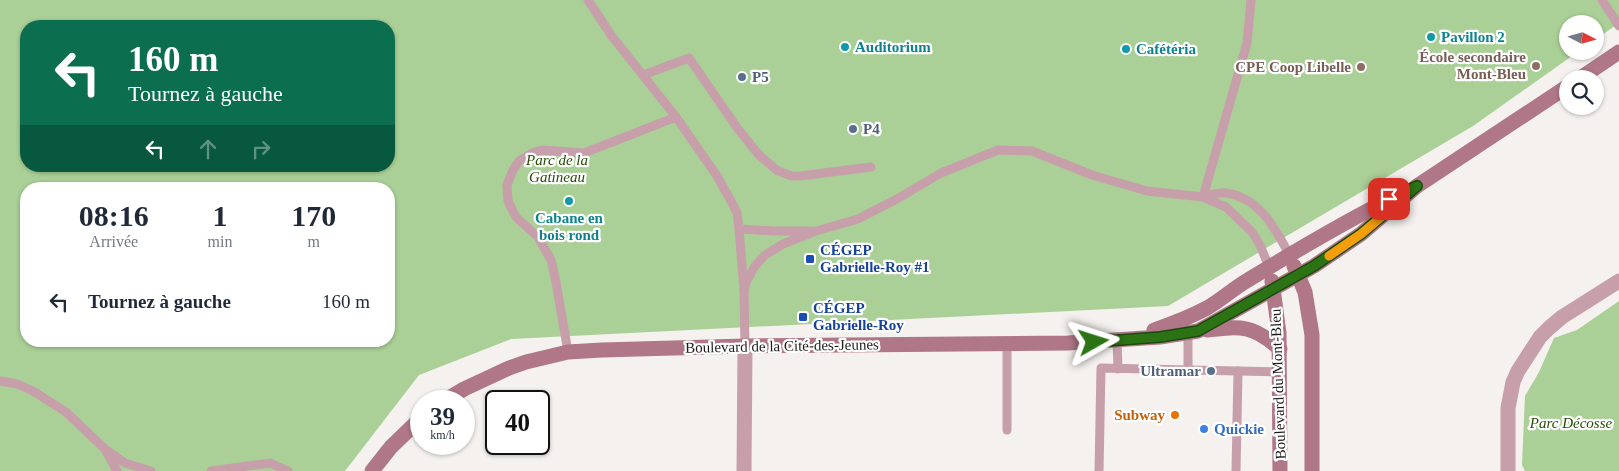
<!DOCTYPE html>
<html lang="fr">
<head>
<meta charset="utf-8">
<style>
  :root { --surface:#fff; --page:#f6f6f7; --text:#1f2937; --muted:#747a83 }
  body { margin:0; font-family:"Times New Roman",serif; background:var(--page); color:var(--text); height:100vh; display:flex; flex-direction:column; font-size:19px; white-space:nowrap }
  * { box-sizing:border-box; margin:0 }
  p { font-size:16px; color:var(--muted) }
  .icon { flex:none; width:28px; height:28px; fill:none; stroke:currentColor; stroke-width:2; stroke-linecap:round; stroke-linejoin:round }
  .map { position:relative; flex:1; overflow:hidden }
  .side { position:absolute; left:20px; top:182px; width:375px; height:165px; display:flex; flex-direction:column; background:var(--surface); border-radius:20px; box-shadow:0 1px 4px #0004 }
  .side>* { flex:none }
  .top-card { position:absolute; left:20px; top:20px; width:375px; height:152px; border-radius:20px; box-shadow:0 1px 4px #0004; background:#0b6e4f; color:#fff; overflow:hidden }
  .needle { width:32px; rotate:96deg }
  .buttons { position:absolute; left:1559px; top:15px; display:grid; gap:10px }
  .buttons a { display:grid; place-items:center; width:45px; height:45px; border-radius:50%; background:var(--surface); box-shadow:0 1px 4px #0004; font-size:25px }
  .speed { position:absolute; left:410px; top:390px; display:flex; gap:10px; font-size:25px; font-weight:700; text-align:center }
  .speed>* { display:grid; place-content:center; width:65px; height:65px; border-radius:50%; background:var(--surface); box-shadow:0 1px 4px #0004; line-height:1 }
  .speed small { font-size:12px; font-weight:400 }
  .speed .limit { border:2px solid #111; border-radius:8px; background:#fff; color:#111 }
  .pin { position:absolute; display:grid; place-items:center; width:42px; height:42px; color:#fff; margin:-21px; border-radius:10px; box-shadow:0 2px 8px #0006 }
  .me { position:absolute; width:55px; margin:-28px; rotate:84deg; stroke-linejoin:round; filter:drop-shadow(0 0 4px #0008) }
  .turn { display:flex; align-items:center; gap:18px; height:105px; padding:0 25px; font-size:22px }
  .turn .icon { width:65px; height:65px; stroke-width:2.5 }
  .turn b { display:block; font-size:35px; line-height:42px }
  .lanes { display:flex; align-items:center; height:48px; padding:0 25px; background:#0003; justify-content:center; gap:25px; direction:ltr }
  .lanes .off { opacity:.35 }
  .eta { display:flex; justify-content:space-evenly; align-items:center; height:85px; text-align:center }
  .eta b { font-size:30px; font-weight:700; line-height:35px }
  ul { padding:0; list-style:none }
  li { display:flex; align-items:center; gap:15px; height:70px; padding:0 25px }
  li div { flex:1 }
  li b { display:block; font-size:19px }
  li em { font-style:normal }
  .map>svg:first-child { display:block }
  .green { fill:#aacf97; fill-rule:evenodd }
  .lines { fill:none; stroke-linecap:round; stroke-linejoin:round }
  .lane { stroke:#c79faa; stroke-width:9 }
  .street { stroke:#c79faa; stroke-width:15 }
  .secondary { stroke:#af7787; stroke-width:15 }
  .route-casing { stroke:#1d4b0e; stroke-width:12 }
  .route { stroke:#2c7315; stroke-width:9 }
  .slow { stroke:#f59e0b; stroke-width:9 }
  .culture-dot { fill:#0f9aa8; stroke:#fff; stroke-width:2 }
  .education-dot { fill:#8d6e63; stroke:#fff; stroke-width:2 }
  .service-dot { fill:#5c6f8a; stroke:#fff; stroke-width:2 }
  .transit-dot { fill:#1a4fb4; stroke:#fff; stroke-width:2 }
  .food-dot { fill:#e8710a; stroke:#fff; stroke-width:2 }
  .shop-dot { fill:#3f7fe0; stroke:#fff; stroke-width:2 }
  .labels { text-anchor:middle; stroke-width:4.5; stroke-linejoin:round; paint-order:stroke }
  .culture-label { font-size:15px; font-weight:bold; fill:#0d838f; stroke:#fff; text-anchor:start }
  .education-label { font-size:15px; font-weight:bold; fill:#785e54; stroke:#fff; text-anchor:end }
  .service-label { font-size:15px; font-weight:bold; fill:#4e5e75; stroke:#fff; text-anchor:start }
  .park-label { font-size:15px; font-style:italic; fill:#264f04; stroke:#fff }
  .transit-label { font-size:15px; font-weight:bold; fill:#164399; stroke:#fff; text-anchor:start }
  .street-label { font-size:15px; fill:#1c1b1a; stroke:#fff }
  .food-label { font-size:15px; font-weight:bold; fill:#c56008; stroke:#fff; text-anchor:end }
  .shop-label { font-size:15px; font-weight:bold; fill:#366cbe; stroke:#fff; text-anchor:start }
</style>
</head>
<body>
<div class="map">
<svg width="1619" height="471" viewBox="0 0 1619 471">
  <rect width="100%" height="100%" fill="#f4f1ee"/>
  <g class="green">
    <path d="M0,0h1619v23l-24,17v-16h-27v27h11l-106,75 -305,180 -657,33 -92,36 -74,96h-345zM26,26h363v140h-363zM26,189h363v152h-363z"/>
    <polygon points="1619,301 1619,471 1525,471 1522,465 1525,396 1539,372 1554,338 1577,330"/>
  </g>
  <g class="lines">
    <g class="lane">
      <polyline points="588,0 611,35 676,117 717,176 731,201 737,213 739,229 744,290 745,346"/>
      <polyline points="1602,0 1619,26"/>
      <polyline points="643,75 689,58 738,129 759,155 778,171 792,176 800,176 871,167"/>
      <polyline points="1203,197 1247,43 1251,0"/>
      <path d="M1203,197c7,-2 16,-5 23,-4 34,5 49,35 64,63"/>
      <polyline points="739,229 775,231 811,231"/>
      <polyline points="744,290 747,280 755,266 765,255 783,244 816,231 858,219 897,199 941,173 998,150 1032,151 1092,175 1147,191 1203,197 1226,207 1252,232 1260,245 1269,267"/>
      <polyline points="1188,332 1188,370"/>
      <polyline points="1117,340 1118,369"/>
      <polyline points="568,352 556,282 551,260 538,237 516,217 508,201 507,185 513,170 519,161 532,153 542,150 584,153 676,117"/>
      <polyline points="0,381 17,384 33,391 66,412 105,449 117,471"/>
      <polyline points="1007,430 1007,344"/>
      <polyline points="106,450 125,463 151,471"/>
      <polyline points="211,471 270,463 288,471"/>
      <polyline points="1099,471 1101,368 1280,372"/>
      <polyline points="1236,471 1238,371"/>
    </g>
    <g class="street">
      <polyline points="744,471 745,346"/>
      <polyline points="1508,471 1508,408 1513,382 1518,371 1540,337 1549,328 1562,317 1619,281"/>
    </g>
    <g class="secondary">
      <polyline points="1579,79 1619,52"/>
      <polyline points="1294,266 1305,292 1312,335 1312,471"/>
      <polyline points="1272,281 1279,333 1280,471"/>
      <path d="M1154,330c18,-6 36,-13 53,-22 14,-8 27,-20 41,-28 49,-30 98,-59 150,-85"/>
      <path d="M1207,330c35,-4 46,-5 73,19"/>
      <polyline points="444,401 464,389 509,368 526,362 568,352 602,350 745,346 1068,343 1160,337 1198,331 1314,266 1361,234 1417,186 1568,86"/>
      <polyline points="372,471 391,447 421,418"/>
    </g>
  </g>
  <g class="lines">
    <defs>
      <polyline id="route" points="1094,342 1160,337 1198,331 1314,266 1361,234 1417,186 1389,199"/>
    </defs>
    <use href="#route" class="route-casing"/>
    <use href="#route" class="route"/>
    <polyline class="slow" points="1329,256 1361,234 1392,208"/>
  </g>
  <g class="culture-dot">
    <circle cx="1431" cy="37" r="5"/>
    <circle cx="845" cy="47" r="5"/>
    <circle cx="1126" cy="49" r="5"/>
    <circle cx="569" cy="201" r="5"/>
  </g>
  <g class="education-dot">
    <circle cx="1536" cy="66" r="5"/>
    <circle cx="1361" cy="67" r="5"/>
  </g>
  <g class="service-dot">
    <circle cx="742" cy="77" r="5"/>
    <circle cx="853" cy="129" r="5"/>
    <circle cx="1211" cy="371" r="5"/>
  </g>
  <g class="transit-dot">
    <rect x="805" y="254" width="10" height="10" rx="2.5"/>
    <rect x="798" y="312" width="10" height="10" rx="2.5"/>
  </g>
  <circle class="food-dot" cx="1175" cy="415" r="5"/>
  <circle class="shop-dot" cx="1204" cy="429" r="5"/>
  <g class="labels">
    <g class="culture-label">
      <text x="1441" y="42">Pavillon 2</text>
      <text x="855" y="52">Auditorium</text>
      <text x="1136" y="54">Cafétéria</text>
      <text x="569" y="223" text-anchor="middle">Cabane en<tspan x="569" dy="17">bois rond</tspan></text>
    </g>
    <g class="education-label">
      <text x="1526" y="62">École secondaire<tspan x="1526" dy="17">Mont-Bleu</tspan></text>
      <text x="1351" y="72">CPE Coop Libelle</text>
    </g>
    <g class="service-label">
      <text x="752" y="82">P5</text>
      <text x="863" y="134">P4</text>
      <text x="1201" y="376" text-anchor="end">Ultramar</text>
    </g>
    <g class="park-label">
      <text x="557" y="165">Parc de la<tspan x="557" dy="17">Gatineau</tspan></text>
      <text x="1571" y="428">Parc Décosse</text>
    </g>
    <g class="transit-label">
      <text x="820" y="255">CÉGEP<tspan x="820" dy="17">Gabrielle-Roy #1</tspan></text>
      <text x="813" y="313">CÉGEP<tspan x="813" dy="17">Gabrielle-Roy</tspan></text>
    </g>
    <g class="street-label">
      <text transform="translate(782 346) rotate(-1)" y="5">Boulevard de la Cité-des-Jeunes</text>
      <text transform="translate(1278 384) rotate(-92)" y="5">Boulevard du Mont-Bleu</text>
    </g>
    <g class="food-label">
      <text x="1165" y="420">Subway</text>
    </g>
    <g class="shop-label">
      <text x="1214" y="434">Quickie</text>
    </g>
  </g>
</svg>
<div class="buttons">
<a><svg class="needle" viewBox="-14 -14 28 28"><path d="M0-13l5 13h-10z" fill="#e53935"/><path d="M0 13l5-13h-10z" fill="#747a83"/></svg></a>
<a><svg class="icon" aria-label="search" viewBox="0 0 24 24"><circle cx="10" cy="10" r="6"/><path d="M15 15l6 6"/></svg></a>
</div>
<div class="speed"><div>39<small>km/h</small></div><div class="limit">40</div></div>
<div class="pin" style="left:1389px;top:199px;background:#d93025"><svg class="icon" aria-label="arrive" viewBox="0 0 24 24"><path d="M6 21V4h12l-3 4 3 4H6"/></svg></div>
<svg class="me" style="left:1094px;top:342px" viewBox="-20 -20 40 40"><path d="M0-17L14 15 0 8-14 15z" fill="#2c7315" stroke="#fff" stroke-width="4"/></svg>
<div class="top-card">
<div class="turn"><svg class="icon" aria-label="left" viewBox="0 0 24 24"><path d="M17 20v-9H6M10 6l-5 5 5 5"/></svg><div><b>160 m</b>Tournez à gauche</div></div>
<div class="lanes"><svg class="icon" aria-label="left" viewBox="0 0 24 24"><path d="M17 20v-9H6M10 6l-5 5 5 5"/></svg><svg class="icon off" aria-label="ahead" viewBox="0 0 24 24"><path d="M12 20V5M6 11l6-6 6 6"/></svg><svg class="icon off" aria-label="right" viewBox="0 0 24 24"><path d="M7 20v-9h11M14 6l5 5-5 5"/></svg></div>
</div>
<section class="side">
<div class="eta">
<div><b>08:16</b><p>Arrivée</p></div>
<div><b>1</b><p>min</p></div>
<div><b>170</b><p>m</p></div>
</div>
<ul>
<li><svg class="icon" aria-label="left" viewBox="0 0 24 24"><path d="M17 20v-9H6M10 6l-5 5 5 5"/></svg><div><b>Tournez à gauche</b></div><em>160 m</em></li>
</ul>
</section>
</div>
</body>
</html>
